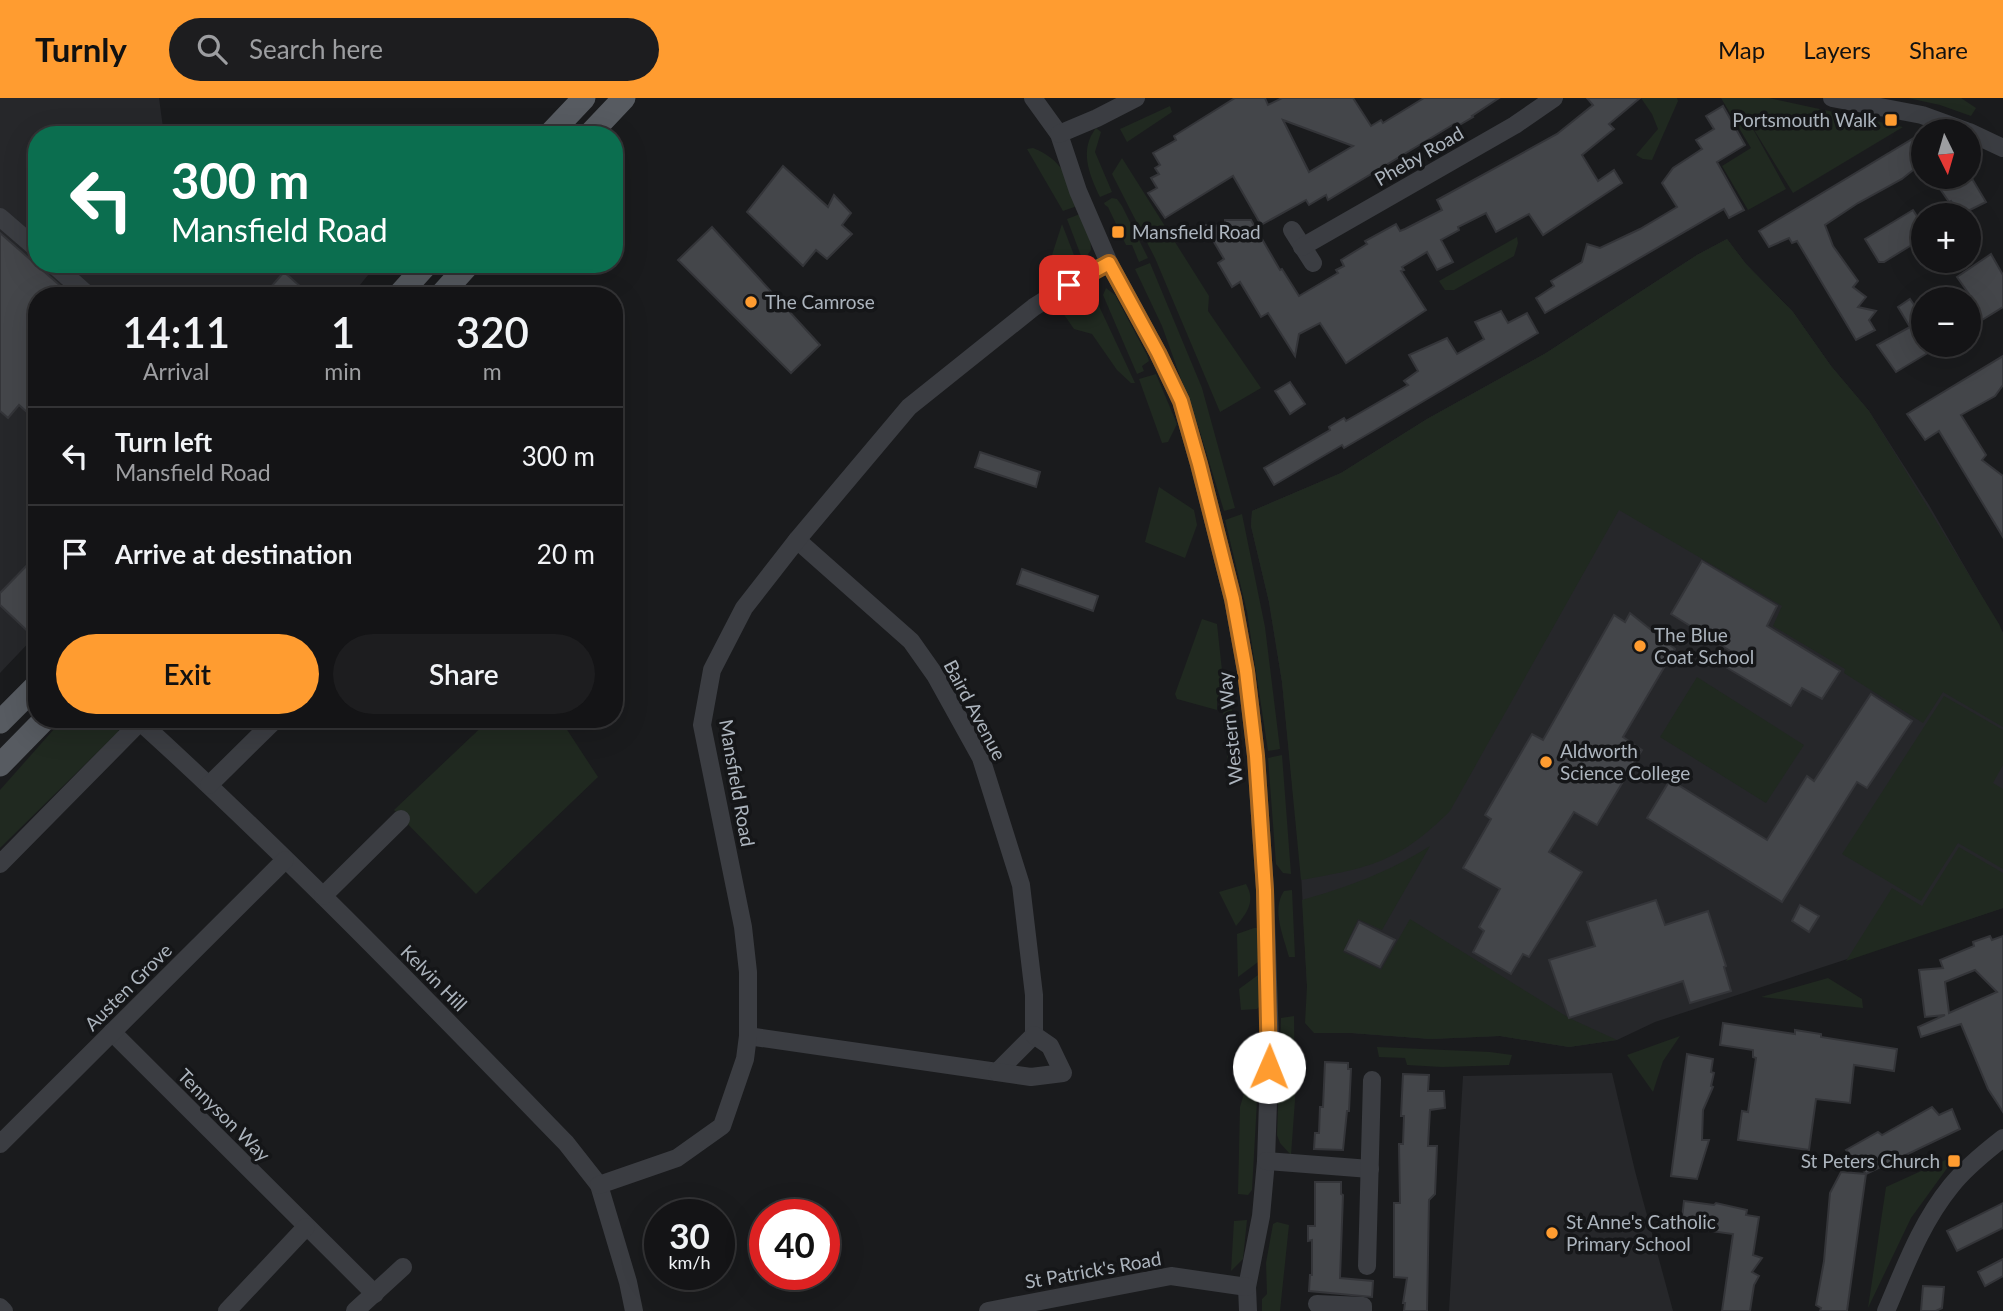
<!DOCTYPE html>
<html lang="en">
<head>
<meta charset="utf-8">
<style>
  :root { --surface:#141416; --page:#1d1d1f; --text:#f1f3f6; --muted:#9d9ea1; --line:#333335; --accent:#ff9c30 }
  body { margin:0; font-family:Lato,sans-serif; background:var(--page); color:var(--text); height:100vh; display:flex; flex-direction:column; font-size:26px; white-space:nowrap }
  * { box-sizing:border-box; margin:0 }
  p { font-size:23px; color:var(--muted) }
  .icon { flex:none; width:38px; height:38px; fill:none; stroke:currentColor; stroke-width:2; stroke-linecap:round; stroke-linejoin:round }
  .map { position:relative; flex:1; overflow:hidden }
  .sheet { position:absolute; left:28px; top:189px; width:595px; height:441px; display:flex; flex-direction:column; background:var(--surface); border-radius:28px; box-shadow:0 7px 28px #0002,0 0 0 2px var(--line) }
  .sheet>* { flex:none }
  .banner { position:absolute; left:28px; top:28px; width:595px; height:147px; border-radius:28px; box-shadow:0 7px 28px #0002,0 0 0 2px var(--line); background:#0b6e4f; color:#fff; overflow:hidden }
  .needle { width:46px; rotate:175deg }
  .fabs { position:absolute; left:1911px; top:21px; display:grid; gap:14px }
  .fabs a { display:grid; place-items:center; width:70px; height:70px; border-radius:50%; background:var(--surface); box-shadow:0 7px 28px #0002,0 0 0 2px var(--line); font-size:35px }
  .speed { position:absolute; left:644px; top:1101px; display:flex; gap:14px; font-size:35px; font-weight:700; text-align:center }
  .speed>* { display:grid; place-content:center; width:91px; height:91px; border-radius:50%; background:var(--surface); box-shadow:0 7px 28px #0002,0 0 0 2px var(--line); line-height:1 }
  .speed small { font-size:18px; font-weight:400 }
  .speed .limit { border:10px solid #d22; background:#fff; color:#111 }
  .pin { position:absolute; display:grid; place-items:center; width:60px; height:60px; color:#fff; margin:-30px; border-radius:14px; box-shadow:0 4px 10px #0006 }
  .me { position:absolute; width:77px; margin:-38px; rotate:1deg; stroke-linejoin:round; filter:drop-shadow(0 0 5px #0008) }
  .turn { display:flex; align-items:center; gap:24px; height:147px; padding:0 28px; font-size:32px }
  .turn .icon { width:91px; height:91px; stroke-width:2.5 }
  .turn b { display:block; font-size:49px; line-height:60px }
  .eta { display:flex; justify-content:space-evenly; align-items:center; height:119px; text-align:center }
  .eta b { font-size:42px; font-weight:600; line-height:49px }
  .primary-button { display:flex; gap:14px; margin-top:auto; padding:14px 28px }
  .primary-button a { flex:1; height:80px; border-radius:42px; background:var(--accent); color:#111; font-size:28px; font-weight:600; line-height:80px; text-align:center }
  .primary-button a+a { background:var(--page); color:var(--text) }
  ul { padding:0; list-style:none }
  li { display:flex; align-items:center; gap:21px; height:98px; padding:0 28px; border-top:2px solid var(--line) }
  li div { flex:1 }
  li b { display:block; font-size:26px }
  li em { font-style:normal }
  header { display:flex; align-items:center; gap:42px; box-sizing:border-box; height:98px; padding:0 35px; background:var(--accent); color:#111 }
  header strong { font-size:33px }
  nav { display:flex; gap:38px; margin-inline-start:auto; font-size:24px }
  .search { width:490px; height:63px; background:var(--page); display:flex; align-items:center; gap:18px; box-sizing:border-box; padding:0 24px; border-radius:38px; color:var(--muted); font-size:26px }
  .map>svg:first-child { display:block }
  .built { fill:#26272a }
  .green { fill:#202920 }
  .building { fill:#44464a; stroke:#343539; stroke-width:2; fill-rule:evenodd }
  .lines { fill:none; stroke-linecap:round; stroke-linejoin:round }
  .minor { stroke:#3b3d42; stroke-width:18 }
  .major { stroke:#575b61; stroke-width:23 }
  .route-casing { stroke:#a6651f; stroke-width:18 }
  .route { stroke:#ff9c30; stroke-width:12 }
  .poi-dot { fill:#ff9c30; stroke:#151618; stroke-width:2.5 }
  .labels { text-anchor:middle; stroke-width:7; stroke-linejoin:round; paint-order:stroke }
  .poi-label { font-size:19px; fill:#acb4bd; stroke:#151618; text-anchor:start }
  .street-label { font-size:19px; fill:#acb4bd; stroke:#151618 }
</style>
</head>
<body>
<header>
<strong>Turnly</strong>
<div class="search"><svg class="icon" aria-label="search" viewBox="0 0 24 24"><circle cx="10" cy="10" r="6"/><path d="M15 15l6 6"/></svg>Search here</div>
<nav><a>Map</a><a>Layers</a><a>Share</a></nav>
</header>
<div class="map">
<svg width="2003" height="1213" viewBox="0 0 2003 1213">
  <rect width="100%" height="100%" fill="#1a1b1d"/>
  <g class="built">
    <polygon points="0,0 159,0 164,37 37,37 37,166 377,166 351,198 37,198 37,536 0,575"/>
    <polygon points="1727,141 1746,166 1793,214 1831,268 1869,313 1929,407 2003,535 2003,810 1655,924 1617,942 1569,949 1500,938 1431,941 1351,935 1314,935 1307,888 1301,774 1282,584 1269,504 1251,428 1252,413 1341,375 1427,321 1546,255 1697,157"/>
    <polygon points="1612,975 1635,1073 1673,1213 1449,1213 1463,978"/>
  </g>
  <g class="green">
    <polygon points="1641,0 1677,0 1678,3 1652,62 1643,61 1636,57 1658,31 1652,16"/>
    <polygon points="1721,0 1769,0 1903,29 1793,95 1748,22 1786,91 1748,112 1722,68 1751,50"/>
    <polygon points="1908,0 1961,0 1976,10 1971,18 1940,7"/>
    <polygon points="1170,8 1172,14 1127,44 1120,31"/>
    <path d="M1096,30l5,4 -6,20 17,40 -12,5c-11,-23 -21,-47 -4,-69z"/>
    <path d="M1033,50c30,12 34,30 47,57l-17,6 -36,-62z"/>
    <polygon points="1122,60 1209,198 1208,213 1261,290 1220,314 1155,160 1112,76"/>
    <polygon points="1112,100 1117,101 1122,108 1148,160 1139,164 1132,147 1126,147 1108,109 1105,107 1104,105"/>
    <polygon points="1080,116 1090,136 1091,152 1083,163 1067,121"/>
    <polygon points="1062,126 1079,170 1041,191"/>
    <polygon points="1517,139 1518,145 1514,158 1454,192 1445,192 1439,183"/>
    <path d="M1727,141l19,25 47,48 38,54 38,45 130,213 4,9v94l-60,-35 -20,31 -79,-50 1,-4 -72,-43 9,-20 -163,-96 -169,301c-51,51 -80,57 -149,69l-19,-198 -13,-80 -18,-76 1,-15 89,-38 86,-54 119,-66 151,-98z"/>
    <polygon points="1150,165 1202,290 1235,410 1224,413 1200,334 1162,228 1135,171"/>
    <polygon points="1106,190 1115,197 1147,257 1149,263 1142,268 1144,273 1137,276 1103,197"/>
    <polygon points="1092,193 1135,285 1131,285 1117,272 1092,236 1074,231 1058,208 1080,196"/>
    <polygon points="1156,276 1177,326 1168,344 1162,345 1139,281"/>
    <polygon points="1159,389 1194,412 1197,427 1185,460 1145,444"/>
    <polygon points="1242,416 1265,529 1280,651 1268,653 1247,514 1225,422"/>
    <polygon points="1202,521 1217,526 1224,591 1217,605 1217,612 1177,601 1175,596"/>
    <polygon points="1697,579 1804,647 1766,705 1660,639"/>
    <polygon points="1944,598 2003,632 2003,667 1993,685 2003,691 2003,771 1958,745 1921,803 1842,756"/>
    <polygon points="1227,605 1231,607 1240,665 1228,666 1223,613"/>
    <polygon points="63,621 105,621 119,633 0,750 0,692"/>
    <polygon points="490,621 560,621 598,679 476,796 394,712"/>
    <polygon points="1282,657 1291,776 1283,775 1276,766 1268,660"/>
    <path d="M1430,748l-48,84 -24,-11 -15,33 38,18 29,-51 159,99 48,22 -48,7 -69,-11 -69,3 -80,-6h-37l-9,-10 2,-37 -5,-86c46,-13 87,-28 128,-54z"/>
    <polygon points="1959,749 2003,775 2003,810 1846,863 1892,790 1922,808"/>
    <path d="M1246,786c10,17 1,29 -10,42l-17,-34z"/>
    <path d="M1292,792l3,67h-6c-5,-20 -18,-47 -5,-66z"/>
    <polygon points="1254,830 1258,830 1258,864 1238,879 1237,836"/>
    <polygon points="1258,877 1260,908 1257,911 1241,912 1239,891"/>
    <polygon points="1828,880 1862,901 1863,910 1761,899"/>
    <polygon points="1294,918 1295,1002 1291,1057 1280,1045 1277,1037 1281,920"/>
    <polygon points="1680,938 1663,963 1653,994 1627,957"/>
    <polygon points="1377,949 1490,954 1512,957 1509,967 1442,969 1407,967 1405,960 1379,959"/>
    <polygon points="1245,992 1257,1003 1252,1092 1248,1097 1238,1096 1240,1009"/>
    <polygon points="1952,1059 1953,1062 1911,1120 1868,1210 1886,1089"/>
    <polygon points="1247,1122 1243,1161 1231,1173 1234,1123"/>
    <polygon points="1277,1124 1289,1127 1280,1213 1262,1213 1262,1201 1267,1196 1266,1165 1273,1126"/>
  </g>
  <g class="building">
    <path d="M1235,0h30l3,7 14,-7h71l18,28 10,-6 2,3 41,-25h75l-27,18 1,1 -17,10 -2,-3 -126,76 -2,-5 -17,10 -3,-5 -45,25 -28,-49 -68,42 -17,-25 9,-5 -6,-10 8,-4 -4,-6 5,-3 -7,-12 23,-13 -2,-4zM1283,22l70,26 -44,26z"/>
    <polygon points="1587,0 1640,0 1609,26 1614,31 1582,57 1598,83 1614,72 1622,85 1543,137 1529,116 1496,134 1486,115 1458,129 1459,132 1441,142 1453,164 1437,172 1427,154 1402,169 1404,172 1401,173 1426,212 1346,265 1320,225 1299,236 1295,258 1268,215 1261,219 1240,184 1232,189 1218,165 1224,161 1204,127 1225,128 1225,122 1251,122 1280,172 1282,171 1299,198 1338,175 1336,172 1344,168 1341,162 1367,146 1365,143 1396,126 1400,133 1405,131 1442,112 1437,102 1557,36 1593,7"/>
    <polygon points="1723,8 1745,47 1717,64 1744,112 1729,120 1724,111 1545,215 1536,200 1554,188 1551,183 1582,164 1587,146 1600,150 1640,131 1677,109 1662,85 1673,70 1702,51 1696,42 1714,31 1706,18"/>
    <polygon points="1914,40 1923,57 1923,64 1902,81 1858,105 1825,127 1833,148 1858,183 1853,189 1866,199 1858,209 1876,213 1869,222 1875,232 1856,242 1797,143 1792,145 1789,140 1769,149 1759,133"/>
    <polygon points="783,68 828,109 834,97 851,115 842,127 852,136 827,161 816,152 803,168 747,114"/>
    <polygon points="1932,79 1971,79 1986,104 1960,117 1951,103 1949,104"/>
    <polygon points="1913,112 1923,128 1923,140 1884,164 1879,164 1865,141"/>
    <polygon points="712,129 820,247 791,275 678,162"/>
    <polygon points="0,135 72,198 37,198 37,323 19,307 8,320 0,313"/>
    <polygon points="1991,156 2003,177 2003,209 1969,230 1969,196 1957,179"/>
    <polygon points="284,174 311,198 263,198"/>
    <polygon points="1910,201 1923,220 1923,247 1941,247 1896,274 1877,247 1910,229 1898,209"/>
    <polygon points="1501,213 1508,225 1527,215 1538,235 1375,332 1344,350 1342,347 1274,387 1264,370 1330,332 1329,329 1344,320 1346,323 1408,287 1404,283 1418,273 1409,257 1447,240 1457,256 1484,241 1475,224"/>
    <polygon points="2003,258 2003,287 1995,298 1961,317 1986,357 1982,362 2003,378 2003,439 1939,333 1925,342 1907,316"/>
    <polygon points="1290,284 1305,306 1290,316 1275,293"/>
    <polygon points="980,354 1040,374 1036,389 975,369"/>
    <polygon points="37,457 37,542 0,507 0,495"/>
    <polygon points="1702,463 1777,508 1767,528 1840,573 1822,601 1802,590 1791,608 1724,568 1732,554 1671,516"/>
    <polygon points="1022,471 1098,498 1093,513 1017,486"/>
    <polygon points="1630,515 1675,551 1623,639 1642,652 1597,727 1574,714 1549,754 1582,774 1529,859 1523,856 1511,876 1473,854 1484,833 1479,829 1500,791 1463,770 1491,721 1485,717 1532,636 1543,642 1614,517 1625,524"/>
    <polygon points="1871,596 1912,623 1867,690 1857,684 1782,804 1647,720 1670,682 1767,742 1807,678 1814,683"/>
    <polygon points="1656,802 1665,827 1708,813 1726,868 1724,869 1731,893 1690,905 1683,883 1569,920 1549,862 1595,848 1587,824"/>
    <polygon points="1800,807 1819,818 1809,834 1792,823"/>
    <polygon points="1359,824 1395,842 1380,869 1345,852"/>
    <path d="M1990,838l2,4 11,-4v176l-15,-23 -27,-65 -40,13 -3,-10 27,-12 -20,2 -6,-47 24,-2 -3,-8 34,-14 -1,-4zM1975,872l22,22 -48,21 -4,-31z"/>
    <polygon points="1723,925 1795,936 1795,932 1821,936 1821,939 1897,951 1894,973 1854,967 1850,1005 1816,1001 1809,1052 1738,1042 1742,1013 1748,1014 1756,960 1753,959 1753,952 1720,947"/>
    <polygon points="1687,956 1713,961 1711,974 1714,975 1711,988 1713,989 1703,1012 1702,1042 1709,1042 1697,1081 1671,1078"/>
    <polygon points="1325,964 1348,965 1348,971 1351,971 1349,1013 1347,1013 1343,1052 1314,1051 1315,1035 1319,1035 1320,1009 1323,1009"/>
    <polygon points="1403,976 1429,977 1428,993 1444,993 1445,1010 1430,1012 1428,1048 1437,1048 1435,1096 1429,1102 1427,1213 1404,1213 1405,1205 1403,1205 1407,1180 1394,1179 1394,1105 1400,1105 1399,1046 1403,1046 1404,1018 1401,1018"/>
    <polygon points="1932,1009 1939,1017 1952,1011 1960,1031 1866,1076 1846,1052 1878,1034 1882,1037"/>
    <polygon points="1841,1074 1866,1076 1847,1213 1820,1213 1821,1210 1816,1207 1824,1163 1830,1095"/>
    <polygon points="1315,1084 1341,1084 1341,1096 1343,1097 1340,1180 1373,1183 1372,1199 1309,1193 1310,1177 1312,1177 1312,1142 1308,1143 1308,1128 1315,1128"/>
    <polygon points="1684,1103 1714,1107 1716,1105 1747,1112 1746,1117 1759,1119 1753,1157 1762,1160 1752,1174 1759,1178 1754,1187 1750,1213 1722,1213 1733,1136 1681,1129"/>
    <polygon points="2003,1105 2003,1130 1957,1153 1947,1133"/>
    <polygon points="2003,1161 2003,1178 1985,1188 1978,1174"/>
    <polygon points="1923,1188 1944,1189 1942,1210 1936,1213 1921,1213"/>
  </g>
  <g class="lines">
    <g class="minor">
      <polyline points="1033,0 1059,36 1078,93 1109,165 1158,255 1181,303 1199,366 1233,501 1246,573 1256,658 1265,792 1270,945 1266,1063 1261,1118 1247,1189 1248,1213"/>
      <polyline points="1832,0 1922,17 1966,33"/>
      <polyline points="1969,34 2003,50"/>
      <polyline points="1059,36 1097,20 1136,0"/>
      <polyline points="0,119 37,151"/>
      <polyline points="1292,132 1313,165"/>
      <polyline points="1302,149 1515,27 1554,0"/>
      <polyline points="53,166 89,198"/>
      <path d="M137,621c149,135 289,280 429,424l33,42 29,97 6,29"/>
      <polyline points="209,687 276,621"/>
      <polyline points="0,766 140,624"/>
      <polyline points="323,798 401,721"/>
      <polyline points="112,934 375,1196"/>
      <polyline points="748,938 997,974 1034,937 1034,897 1021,787 981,660 935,577 911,543 797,442"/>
      <polyline points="997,974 1031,979 1063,975 1050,948 1034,937"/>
      <polyline points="0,1046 285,762"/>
      <polyline points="1266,1063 1370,1071"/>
      <polyline points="599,1087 677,1060 722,1028 745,961 748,938 748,874 743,829 702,627 712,572 744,510 797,442 909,309 1034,209 1087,176 1109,165"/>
      <polyline points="1367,1168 1372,982"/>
      <polyline points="1317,1206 1363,1208 1363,1213"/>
      <polyline points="0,1209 4,1213"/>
      <polyline points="227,1213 306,1129"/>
      <polyline points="355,1213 403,1169"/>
      <polyline points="988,1213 1171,1178 1247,1189"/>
      <path d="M1886,1213c19,-44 35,-88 65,-125 14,-18 34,-34 52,-48"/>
    </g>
    <g class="major">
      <polyline points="549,37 584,0"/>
      <polyline points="589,37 624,0"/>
      <polyline points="398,198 427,166"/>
      <polyline points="440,198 469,166"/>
      <polyline points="0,624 37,587"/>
      <polyline points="0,667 45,621"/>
    </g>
  </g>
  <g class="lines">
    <defs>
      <polyline id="route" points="1069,187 1109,165 1158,255 1181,303 1199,366 1233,501 1246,573 1256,658 1265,792 1269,969"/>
    </defs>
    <use href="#route" class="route-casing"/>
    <use href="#route" class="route"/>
  </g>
  <g class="poi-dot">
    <rect x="1884" y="15" width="14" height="14" rx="3.5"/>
    <rect x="1111" y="127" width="14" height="14" rx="3.5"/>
    <circle cx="751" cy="204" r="7"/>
    <circle cx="1640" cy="548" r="7"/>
    <circle cx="1546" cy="664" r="7"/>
    <rect x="1947" y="1056" width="14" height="14" rx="3.5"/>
    <circle cx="1552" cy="1135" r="7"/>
  </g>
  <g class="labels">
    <g class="poi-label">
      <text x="1877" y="29" text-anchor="end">Portsmouth Walk</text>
      <text x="1132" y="141">Mansfield Road</text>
      <text x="765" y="211">The Camrose</text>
      <text x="1654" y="544">The Blue<tspan x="1654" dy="22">Coat School</tspan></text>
      <text x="1560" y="660">Aldworth<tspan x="1560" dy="22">Science College</tspan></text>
      <text x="1940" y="1070" text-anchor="end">St Peters Church</text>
      <text x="1566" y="1131">St Anne's Catholic<tspan x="1566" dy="22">Primary School</tspan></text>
    </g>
    <g class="street-label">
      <text transform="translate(1419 58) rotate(-30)" y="7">Pheby Road</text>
      <text transform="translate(975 612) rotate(62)" y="7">Baird Avenue</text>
      <text transform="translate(1230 630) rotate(-96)" y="7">Western Way</text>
      <text transform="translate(737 685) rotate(80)" y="7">Mansfield Road</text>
      <text transform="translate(434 880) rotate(45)" y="7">Kelvin Hill</text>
      <text transform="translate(128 889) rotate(-45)" y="7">Austen Grove</text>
      <text transform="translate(224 1017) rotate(45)" y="7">Tennyson Way</text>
      <text transform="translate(1093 1172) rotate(-10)" y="7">St Patrick's Road</text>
    </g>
  </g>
</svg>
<div class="fabs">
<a><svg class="needle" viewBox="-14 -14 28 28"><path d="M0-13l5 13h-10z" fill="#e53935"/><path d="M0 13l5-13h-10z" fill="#9d9ea1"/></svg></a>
<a>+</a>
<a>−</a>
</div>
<div class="speed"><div>30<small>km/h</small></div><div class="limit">40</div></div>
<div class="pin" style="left:1069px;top:187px;background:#d93025"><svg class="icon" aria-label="arrive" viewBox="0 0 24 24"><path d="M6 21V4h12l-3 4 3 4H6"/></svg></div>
<svg class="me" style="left:1269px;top:969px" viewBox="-20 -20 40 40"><circle r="19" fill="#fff"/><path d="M0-13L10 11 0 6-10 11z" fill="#ff9c30"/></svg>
<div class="banner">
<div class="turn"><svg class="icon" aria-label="left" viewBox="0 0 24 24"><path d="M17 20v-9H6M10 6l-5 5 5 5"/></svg><div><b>300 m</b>Mansfield Road</div></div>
</div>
<section class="sheet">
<div class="eta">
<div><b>14:11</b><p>Arrival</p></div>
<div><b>1</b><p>min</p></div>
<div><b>320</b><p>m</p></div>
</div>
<ul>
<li><svg class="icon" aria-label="left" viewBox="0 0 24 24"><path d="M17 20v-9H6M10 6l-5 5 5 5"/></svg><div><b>Turn left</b><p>Mansfield Road</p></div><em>300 m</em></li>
<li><svg class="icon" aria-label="arrive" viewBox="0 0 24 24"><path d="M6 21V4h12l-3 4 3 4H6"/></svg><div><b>Arrive at destination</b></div><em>20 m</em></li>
</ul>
<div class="primary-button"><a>Exit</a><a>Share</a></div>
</section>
</div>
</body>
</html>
